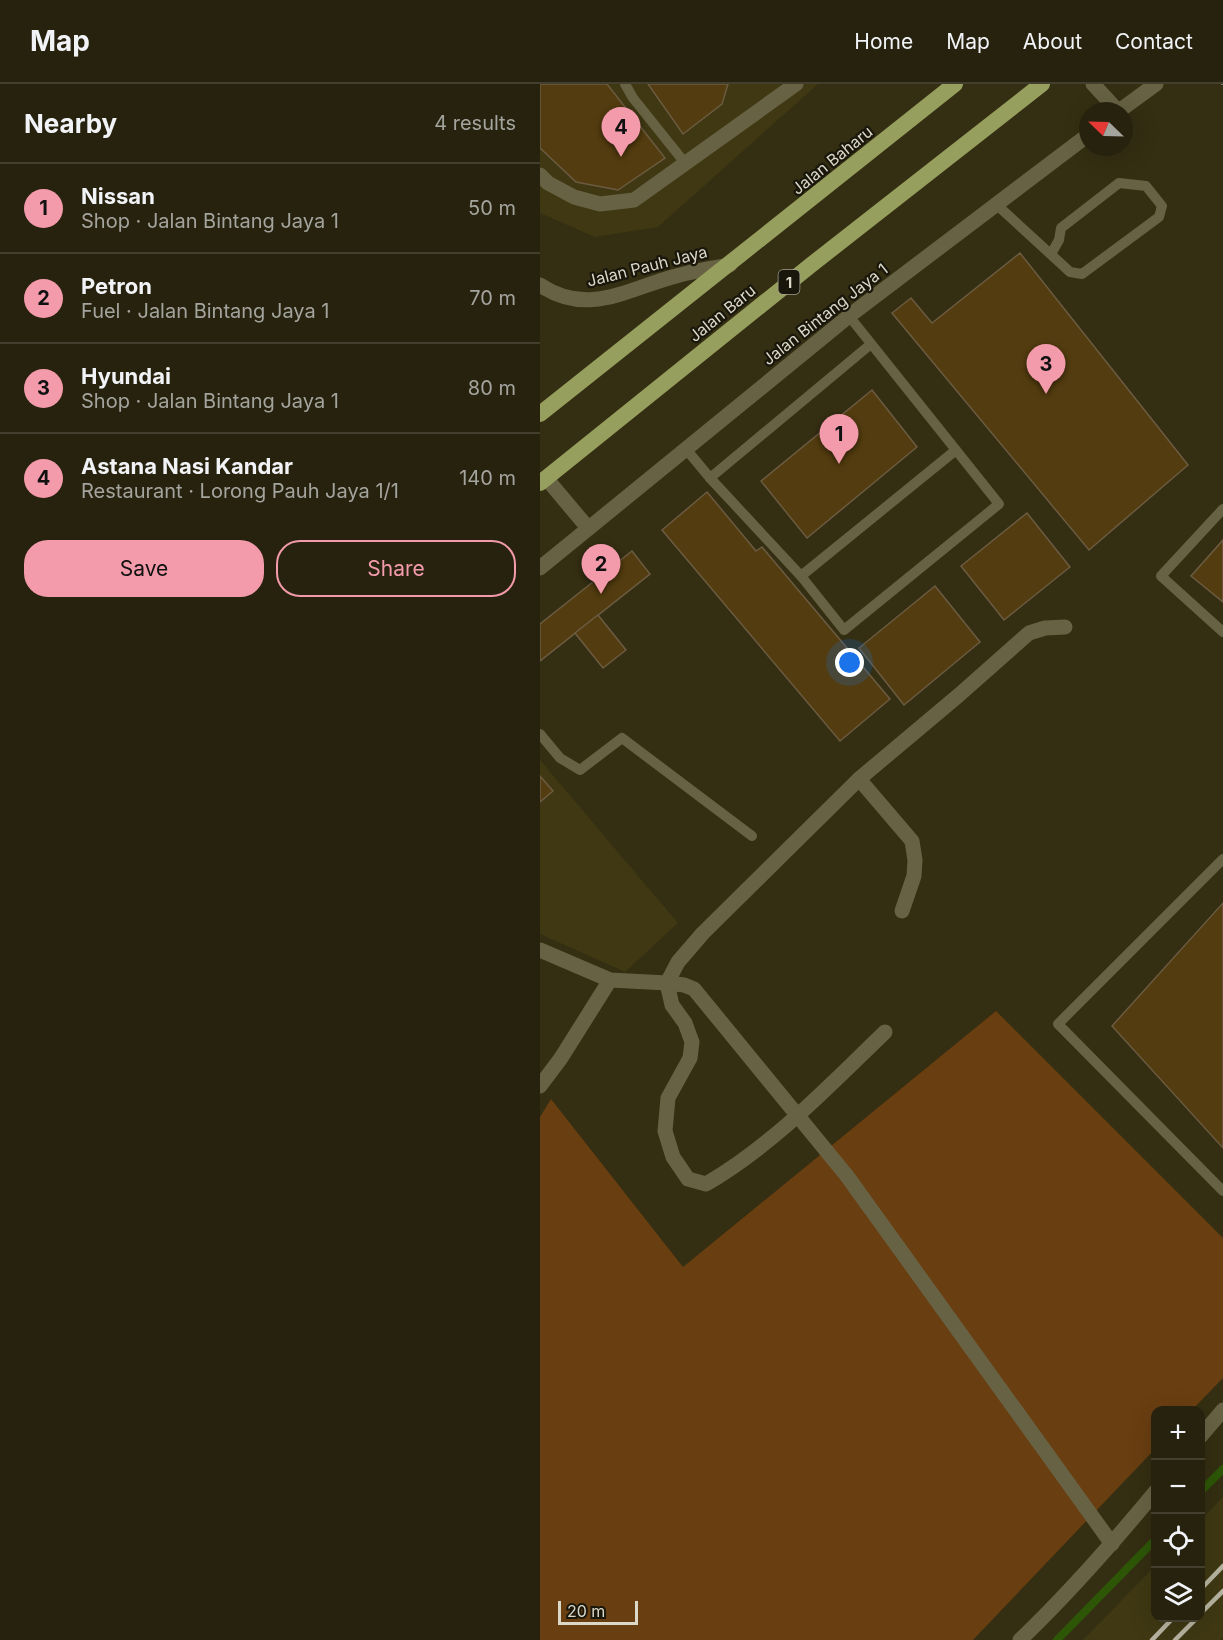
<!DOCTYPE html>
<html lang="en">
<head>
<meta charset="utf-8">
<style>
  :root { --surface:#27220e; --page:#332f1c; --text:#f1f3f6; --muted:#a4a49e; --line:#433f2e; --accent:#f39aab }
  body { margin:0; font-family:Inter,sans-serif; background:var(--page); color:var(--text) }
  .controls { position:absolute; right:18px; bottom:18px; display:grid; overflow:hidden; border-radius:12px; box-shadow:0 6px 24px #0002 }
  .controls button { width:54px; height:54px; display:grid; place-items:center; padding:0; border:0; border-bottom:2px solid var(--line); background:var(--surface); color:var(--text); font:30px sans-serif }
  .compass { position:absolute; left:539px; top:18px; width:54px; height:54px; border-radius:50%; background:var(--surface); box-shadow:0 6px 24px #0002; rotate:293deg }
  .scale { position:absolute; left:18px; bottom:15px; width:80px; box-sizing:border-box; padding-left:6px; border:3px solid #dbd8c8; border-top:0; font-size:16px; line-height:21px; white-space:nowrap; color:#dbd8c8; -webkit-text-stroke:4px #19170b; paint-order:stroke }
  .you { position:absolute; left:310px; top:579px; width:21px; height:21px; margin:-15px; border:4px solid #fff; border-radius:50%; background:#1a73e8; box-shadow:0 0 0 9px #1a73e833 }
  .badge { display:grid; place-items:center; width:39px; height:39px; border-radius:50%; background:var(--accent); color:#111; font-size:20px; font-weight:700 }
  .pin { position:absolute; translate:-50% -50px; filter:drop-shadow(0 2px 3px #0008) }
  .pin::after { content:''; position:absolute; top:32px; width:21px; height:18px; background:inherit; clip-path:polygon(0 0,100% 0,50% 100%) }
  .list { margin:0; padding:0; list-style:none }
  h2 { display:flex; justify-content:space-between; align-items:center; height:78px; margin:0; padding:0 24px; font-size:26px }
  h2 small { font-size:20px; font-weight:400; color:var(--muted) }
  .list li { display:grid; grid-template-columns:39px 1fr auto; gap:18px; align-items:center; box-sizing:border-box; height:90px; padding:0 24px; border-top:2px solid var(--line) }
  .list b { display:block; font-size:22px; white-space:nowrap }
  .list p { margin:0; font-size:20px; white-space:nowrap; color:var(--muted) }
  .list em { font-size:20px; font-style:normal; color:var(--muted) }
  .actions { display:flex; gap:12px; padding:18px 24px }
  .actions a { flex:1; padding:14px 0; border:2px solid var(--accent); border-radius:24px; text-align:center; font-size:21px; color:var(--accent) }
  .actions .main { background:var(--accent); color:#111 }
  .icon { flex:none; width:33px; height:33px; fill:none; stroke:currentColor; stroke-width:2; stroke-linecap:round; stroke-linejoin:round }
  .map { position:relative; flex:none; width:683px; height:1556px; overflow:hidden }
  header { display:flex; align-items:center; gap:36px; box-sizing:border-box; height:84px; padding:0 30px; background:var(--surface); border-bottom:2px solid var(--line) }
  header strong { font-size:28px }
  nav { display:flex; gap:33px; margin-inline-start:auto; font-size:21px }
  main { display:flex }
  aside { flex:1; background:var(--surface) }
  .map>svg:first-child { display:block }
  .built { fill:#3f3813 }
  .green { fill:#693e11 }
  .lines { fill:none; stroke-linecap:round; stroke-linejoin:round }
  .stream { stroke:#2d5607; stroke-width:8 }
  .building { fill:#533c0f; stroke:#6b5b41; stroke-width:1.5 }
  .path { stroke:#7d7862; stroke-width:4; stroke-dasharray:4.5 3; stroke-linecap:butt }
  .service { stroke:#686244; stroke-width:10 }
  .minor { stroke:#686244; stroke-width:15 }
  .tertiary { stroke:#686244; stroke-width:15 }
  .trunk { stroke:#979f5e; stroke-width:16 }
  .rail { stroke:#b7b3a0; stroke-width:4.5 }
  .labels { text-anchor:middle; dominant-baseline:central; stroke-width:4.5; stroke-linejoin:round; paint-order:stroke }
  .shield { fill:#19170b; stroke:#a19e8f; stroke-width:1.5 }
  .shield-label { font-size:15px; font-weight:bold; fill:#dbd8c8 }
  .street-label { font-size:16px; fill:#dbd8c8; stroke:#19170b }
</style>
</head>
<body>
<header>
<strong>Map</strong>
<nav><a>Home</a><a>Map</a><a>About</a><a>Contact</a></nav>
</header>
<main>
<aside>
<h2>Nearby<small>4 results</small></h2>
<ul class="list">
<li><span class="badge">1</span><div><b>Nissan</b><p>Shop · Jalan Bintang Jaya 1</p></div><em>50 m</em></li>
<li><span class="badge">2</span><div><b>Petron</b><p>Fuel · Jalan Bintang Jaya 1</p></div><em>70 m</em></li>
<li><span class="badge">3</span><div><b>Hyundai</b><p>Shop · Jalan Bintang Jaya 1</p></div><em>80 m</em></li>
<li><span class="badge">4</span><div><b>Astana Nasi Kandar</b><p>Restaurant · Lorong Pauh Jaya 1/1</p></div><em>140 m</em></li>
</ul>
<div class="actions"><a class="main">Save</a><a>Share</a></div>
</aside>
<div class="map">
<svg width="683" height="1556" viewBox="0 0 683 1556">
  <rect width="100%" height="100%" fill="#342e12"/>
  <g class="built">
    <polygon points="0,0 278,0 118,143 55,153 0,129"/>
    <polygon points="0,676 138,839 85,888 0,850"/>
    <polygon points="683,1413 683,1553 680,1556 543,1556 615,1482 616,1534 660,1534 661,1436"/>
  </g>
  <polygon class="green" points="456,927 683,1154 683,1294 652,1326 616,1326 615,1365 433,1556 0,1556 0,1033 11,1015 143,1183"/>
  <g class="lines">
    <g class="stream">
      <polyline points="660,1408 683,1385"/>
      <polyline points="517,1556 616,1455"/>
    </g>
  </g>
  <g class="building">
    <polygon points="0,0 67,0 125,74 78,106 36,98 0,64"/>
    <polygon points="108,0 188,0 182,20 143,50"/>
    <polygon points="480,169 648,381 549,466 352,229 371,214 392,239"/>
    <polygon points="332,306 377,363 267,454 221,397"/>
    <polygon points="167,408 216,467 222,463 350,615 300,657 122,446"/>
    <polygon points="487,429 530,483 464,536 421,482"/>
    <polygon points="683,456 683,518 651,492"/>
    <polygon points="92,467 110,490 0,577 0,540"/>
    <polygon points="395,502 440,558 364,621 319,564"/>
    <polygon points="58,531 86,566 63,584 35,549"/>
    <polygon points="0,692 13,707 0,718"/>
    <polygon points="683,819 683,1064 572,942"/>
  </g>
  <g class="lines">
    <polyline class="path" points="683,0 683,1"/>
    <g class="service">
      <polyline points="85,0 93,14 145,79"/>
      <polyline points="457,121 530,188 542,190 619,133 622,122 606,102 579,99 521,144 519,156 511,170"/>
      <path d="M309,232c50,63 100,126 150,188l-155,126 -43,-54 155,-126"/>
      <polyline points="146,365 170,394 261,492"/>
      <polyline points="170,394 331,260"/>
      <polyline points="683,425 621,492 683,548"/>
      <polyline points="0,650 20,674 40,686 82,654 212,752"/>
      <polyline points="683,775 518,940 683,1107"/>
    </g>
    <g class="minor">
      <polyline points="553,0 578,27"/>
      <polyline points="579,27 616,0"/>
      <polyline points="0,91 8,99 34,113 60,120 94,116 256,0"/>
      <polyline points="6,394 48,444"/>
      <polyline points="0,484 309,232 548,51"/>
      <polyline points="319,695 372,757 375,776 374,792 362,827"/>
      <polyline points="0,866 70,896 127,899 144,901 154,905 307,1092 572,1460"/>
      <path d="M345,948c-56,54 -112,113 -179,152l-18,-5 -15,-22 -8,-26 3,-33 22,-40 2,-16 -7,-19 -13,-18 -5,-22 11,-21 25,-29 156,-154 100,-84 70,-62 16,-5 20,-1"/>
      <polyline points="0,1002 21,974 70,896"/>
      <polyline points="660,1353 683,1326"/>
      <path d="M480,1556c48,-46 93,-97 136,-149"/>
    </g>
    <path class="tertiary" d="M0,201c48,32 87,4 136,-9 17,-5 36,-8 54,-11"/>
    <g class="trunk">
      <polyline points="0,330 415,0"/>
      <polyline points="0,399 271,181 502,0"/>
    </g>
    <g class="rail">
      <polyline points="660,1506 683,1482"/>
      <polyline points="660,1530 683,1507"/>
      <polyline points="612,1556 633,1534"/>
      <polyline points="635,1556 657,1534"/>
    </g>
  </g>
  <g class="labels">
    <rect class="shield" x="238.5" y="186" width="21" height="24" rx="4.5"/>
    <g class="shield-label">
      <text x="249" y="198">1</text>
    </g>
    <g class="street-label">
      <text transform="translate(292 76) rotate(-39)">Jalan Baharu</text>
      <text transform="translate(107 182) rotate(-14)">Jalan Pauh Jaya</text>
      <text transform="translate(182 229) rotate(-39)">Jalan Baru</text>
      <text transform="translate(285 230) rotate(-38)">Jalan Bintang Jaya 1</text>
    </g>
  </g>
</svg>
<div class="controls">
<button>+</button>
<button>−</button>
<button><svg class="icon" aria-label="locate" viewBox="0 0 24 24"><circle cx="12" cy="12" r="6"/><path d="M12 2v4M12 18v4M2 12h4M18 12h4"/></svg></button>
<button><svg class="icon" aria-label="layers" viewBox="0 0 24 24"><path d="M12 4l9 5-9 5-9-5zM3 14l9 5 9-5"/></svg></button>
</div>
<svg class="compass" viewBox="-18 -18 36 36"><path d="M0-13l5 13h-10z" fill="#e53935"/><path d="M0 13l5-13h-10z" fill="#a4a49e"/></svg>
<div class="scale">20 m</div>
<div class="you"></div>
<div class="pin badge" style="left:299px;top:380px">1</div>
<div class="pin badge" style="left:61px;top:510px">2</div>
<div class="pin badge" style="left:506px;top:310px">3</div>
<div class="pin badge" style="left:81px;top:73px">4</div>
</div>
</main>
</body>
</html>
